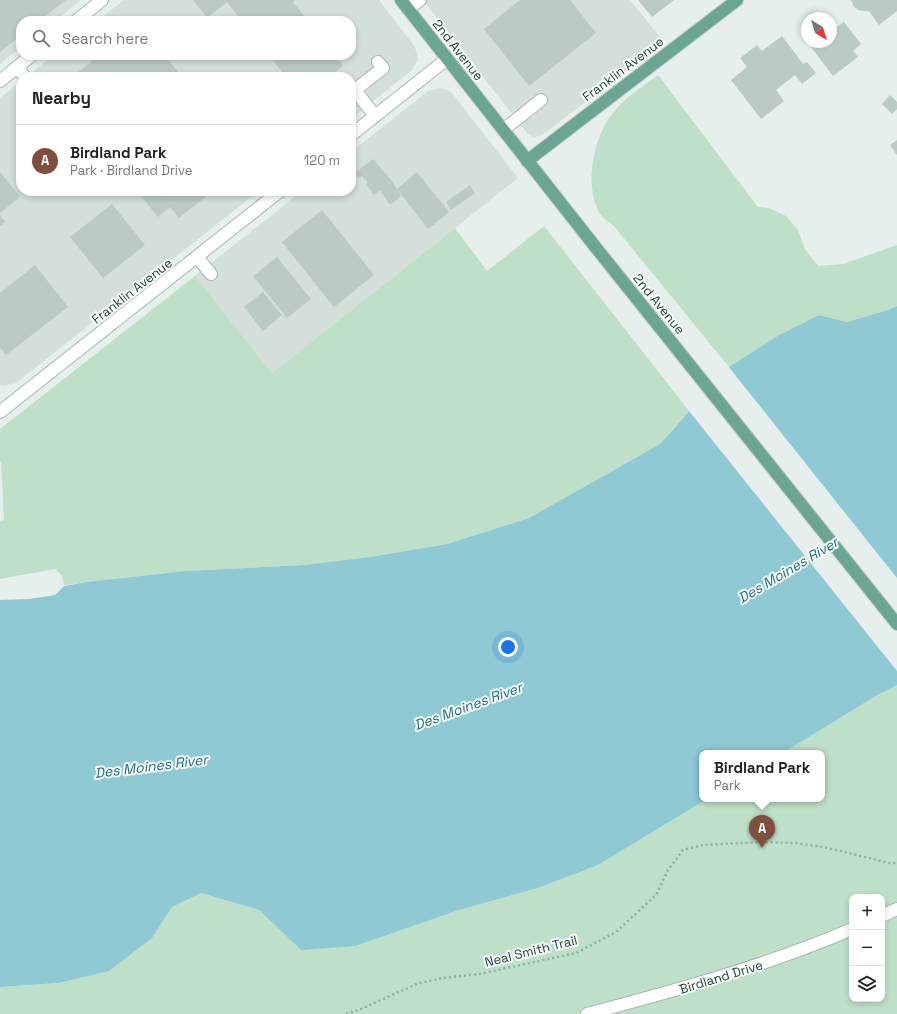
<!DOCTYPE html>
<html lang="en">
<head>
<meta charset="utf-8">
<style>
  :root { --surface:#fff; --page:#f6f6f6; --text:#222; --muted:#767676; --line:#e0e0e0; --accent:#804e3d }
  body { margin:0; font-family:"Space Grotesk",sans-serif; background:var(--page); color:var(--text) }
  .controls { position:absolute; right:12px; bottom:12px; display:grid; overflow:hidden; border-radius:8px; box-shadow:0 2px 6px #0003 }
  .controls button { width:36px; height:36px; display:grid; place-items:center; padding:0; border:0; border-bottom:1px solid var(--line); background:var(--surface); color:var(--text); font:20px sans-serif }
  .compass { position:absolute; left:801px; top:12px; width:36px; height:36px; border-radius:50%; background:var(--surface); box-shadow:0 2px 6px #0003; rotate:142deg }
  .you { position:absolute; left:508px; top:647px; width:14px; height:14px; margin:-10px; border:3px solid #fff; border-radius:50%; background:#1a73e8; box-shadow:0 0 0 6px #1a73e833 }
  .badge { display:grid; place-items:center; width:26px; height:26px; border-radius:50%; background:var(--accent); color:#fff; font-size:13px; font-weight:700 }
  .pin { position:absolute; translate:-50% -33px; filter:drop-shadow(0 1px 2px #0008) }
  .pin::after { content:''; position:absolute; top:21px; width:14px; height:12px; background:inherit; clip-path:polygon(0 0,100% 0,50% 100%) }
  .popup { position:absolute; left:699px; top:750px; width:126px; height:52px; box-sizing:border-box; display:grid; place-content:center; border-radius:8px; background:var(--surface); filter:drop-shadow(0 1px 3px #0005); font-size:13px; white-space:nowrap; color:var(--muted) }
  .popup b { font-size:15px; color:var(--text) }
  .popup::after { content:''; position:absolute; left:50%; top:100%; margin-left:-8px; border:8px solid transparent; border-top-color:var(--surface) }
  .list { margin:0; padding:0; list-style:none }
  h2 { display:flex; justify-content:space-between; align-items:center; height:52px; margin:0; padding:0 16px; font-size:17px }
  h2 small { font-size:13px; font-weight:400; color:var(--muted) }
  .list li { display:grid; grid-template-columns:26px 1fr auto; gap:12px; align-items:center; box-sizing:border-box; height:72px; padding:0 16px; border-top:1px solid var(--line) }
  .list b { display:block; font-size:15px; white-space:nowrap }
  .list p { margin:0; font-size:13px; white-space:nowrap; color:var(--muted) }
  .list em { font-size:13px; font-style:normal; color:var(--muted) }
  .icon { flex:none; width:22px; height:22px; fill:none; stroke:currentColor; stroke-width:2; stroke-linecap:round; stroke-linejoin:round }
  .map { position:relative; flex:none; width:897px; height:1014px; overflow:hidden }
  .search { position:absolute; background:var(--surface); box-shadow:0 2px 6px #0003; left:16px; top:16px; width:340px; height:44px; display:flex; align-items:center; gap:10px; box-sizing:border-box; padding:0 14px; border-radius:16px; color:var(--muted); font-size:15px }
  .panel { position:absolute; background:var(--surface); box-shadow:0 2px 6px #0003; left:16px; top:72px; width:340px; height:124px; border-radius:16px }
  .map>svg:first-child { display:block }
  .built { fill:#d4dfda }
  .green { fill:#bfe0c8; fill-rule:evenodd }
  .water { fill:#8ec9d4 }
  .pier { fill:#e6efeb }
  .building { fill:#bbcac4 }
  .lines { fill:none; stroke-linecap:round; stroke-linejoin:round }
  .minor-casing { stroke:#a8b8b2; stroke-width:14 }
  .major-casing { stroke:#c2cac8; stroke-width:14 }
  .path { stroke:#86b3a5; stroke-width:2.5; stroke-dasharray:2 3; stroke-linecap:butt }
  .minor { stroke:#fff; stroke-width:12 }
  .major { stroke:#6aa596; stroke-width:12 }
  .labels { text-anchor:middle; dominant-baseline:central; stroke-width:4; stroke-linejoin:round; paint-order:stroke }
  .street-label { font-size:13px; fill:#24423a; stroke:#f7fbf9 }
  .water-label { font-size:14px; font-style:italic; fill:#1c6f80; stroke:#f7fbf9 }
</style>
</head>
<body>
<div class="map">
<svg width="897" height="1014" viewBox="0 0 897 1014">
  <rect width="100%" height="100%" fill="#e6efeb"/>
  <g class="built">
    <polygon points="0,0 81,0 55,21 21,21 21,47 0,64"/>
    <polygon points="124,0 379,0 415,47 418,59 412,70 351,119 351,77 26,77 54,55 351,55 351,21 97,21"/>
    <polygon points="423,0 630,0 664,42 542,135 534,137 527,133"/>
    <polygon points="21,81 21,191 259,191 16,383 5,386 0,385 0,98"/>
    <polygon points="441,88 447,90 452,93 518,178 272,373 195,276 302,191 351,191 351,152 428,91"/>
  </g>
  <g class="green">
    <path d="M658,75l100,132 11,1 17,8 12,14 7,19 13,17 25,-2 54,-19v61l-9,4 -41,12 -28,-7 -40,20 -50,32 -116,-142c-4,-3 -9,-6 -12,-10 -18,-26 -8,-77 11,-101 12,-16 30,-27 46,-39z"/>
    <polygon points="544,226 690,412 675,426 660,444 529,518 447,544 370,557 304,565 185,571 64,585 62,576 55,569 0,579 0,521 4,520 1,462 0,462 0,429 195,276 272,373 455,228 487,271"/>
    <path d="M897,685v329h-897v-27l58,-4 94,-45 20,-31 29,-14 58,17 42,40 155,-39 82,-23 60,-23 109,-66h115v-46h-39l91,-56zM852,897h30v102h-30z"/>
  </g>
  <polygon class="water" points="897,306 897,685 874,697 783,753 702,753 702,799 707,799 598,865 538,888 456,911 355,946 301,950 259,910 201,893 172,907 152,938 109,971 58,983 0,987 0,600 29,599 55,595 64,586 87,582 185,571 304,565 370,557 447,544 529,518 660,444 729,367 779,335 819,315 847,322 888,310"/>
  <polygon class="pier" points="728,366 897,578 897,671 689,411"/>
  <g class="building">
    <polygon points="0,0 66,0 39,21 21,21 21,35 0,52"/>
    <polygon points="193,0 295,0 293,2 308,21 242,21 227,2 207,18"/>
    <polygon points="520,0 570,0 596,33 529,86 484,29"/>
    <polygon points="638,0 674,0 652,17"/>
    <polygon points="851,0 897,0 897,11 879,25 869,11 863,11 858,10 854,7"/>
    <polygon points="844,22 861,44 853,51 858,57 833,76 811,47 817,42 831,42 831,31"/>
    <polygon points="782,36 803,64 807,62 816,73 802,84 795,75 776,90 784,101 761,119 731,80 747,67 740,58 757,45 762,51"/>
    <polygon points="100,55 165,55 182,77 72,77"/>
    <polygon points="269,55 335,55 343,66 329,77 286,77"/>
    <polygon points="890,95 897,102 897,109 892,114 882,104"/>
    <polygon points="897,140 897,155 890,145"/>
    <polygon points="373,159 392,181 401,196 390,205 380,190 374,195 366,184 368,183 362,176 359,178 355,173"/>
    <polygon points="0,172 20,197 0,213"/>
    <polygon points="417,172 449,212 428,229 397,189"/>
    <polygon points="470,185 475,193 451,210 446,202"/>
    <polygon points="137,191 213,191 179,218 170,207 158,217"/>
    <polygon points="112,204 145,245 103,278 70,237"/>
    <polygon points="322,210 374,275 334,307 282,242"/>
    <polygon points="0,215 5,222 0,226"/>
    <polygon points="277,257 311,299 287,318 253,276"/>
    <polygon points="35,265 68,307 6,355 0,347 0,293"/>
    <polygon points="263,292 282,315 263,331 244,307"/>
  </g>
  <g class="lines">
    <defs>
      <g id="minor">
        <polyline points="408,9 420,0"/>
        <polyline points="76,21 102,0"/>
        <polyline points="17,67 25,77"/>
        <polyline points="0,81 32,55"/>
        <polyline points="355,90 375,116"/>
        <polyline points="351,93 383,68 378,62"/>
        <polyline points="503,130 541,100"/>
        <polyline points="351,135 447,59"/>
        <polyline points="197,257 211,274"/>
        <polyline points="0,412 280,191"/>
        <polyline points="882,916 897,909"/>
        <path d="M587,1014c90,-24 179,-48 265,-85"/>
      </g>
      <g id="major">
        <polyline points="401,0 597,249 897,624"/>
        <polyline points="527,161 737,0"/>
      </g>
    </defs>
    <use href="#minor" class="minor-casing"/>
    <use href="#major" class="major-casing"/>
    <polyline class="path" points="346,1014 361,1009 419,983 443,978 479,974 576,953 616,932 656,895 668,870 683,850 703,845 763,842 796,843 828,848 889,863 897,863"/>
    <use href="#minor" class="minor"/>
    <use href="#major" class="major"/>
  </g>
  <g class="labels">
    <g class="street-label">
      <text transform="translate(458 50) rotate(52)">2nd Avenue</text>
      <text transform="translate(623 69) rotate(-37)">Franklin Avenue</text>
      <text transform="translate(132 291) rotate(-38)">Franklin Avenue</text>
      <text transform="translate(659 304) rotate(51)">2nd Avenue</text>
      <text transform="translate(531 951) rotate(-14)">Neal Smith Trail</text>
      <text transform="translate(721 977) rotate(-17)">Birdland Drive</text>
    </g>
    <g class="water-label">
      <text transform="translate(788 570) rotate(-31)">Des Moines River</text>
      <text transform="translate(468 706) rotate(-20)">Des Moines River</text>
      <text transform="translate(151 766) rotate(-7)">Des Moines River</text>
    </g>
  </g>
</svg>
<div class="controls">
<button>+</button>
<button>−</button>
<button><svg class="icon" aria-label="layers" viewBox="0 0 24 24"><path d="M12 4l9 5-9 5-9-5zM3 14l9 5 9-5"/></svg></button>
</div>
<svg class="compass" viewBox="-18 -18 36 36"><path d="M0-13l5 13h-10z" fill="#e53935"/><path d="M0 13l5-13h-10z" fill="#767676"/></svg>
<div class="you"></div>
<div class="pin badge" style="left:762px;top:848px">A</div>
<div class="popup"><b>Birdland Park</b>Park</div>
<div class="search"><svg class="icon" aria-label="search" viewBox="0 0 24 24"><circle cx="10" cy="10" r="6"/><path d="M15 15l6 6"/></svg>Search here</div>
<section class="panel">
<h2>Nearby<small></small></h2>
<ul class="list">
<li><span class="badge">A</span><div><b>Birdland Park</b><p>Park · Birdland Drive</p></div><em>120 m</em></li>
</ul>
</section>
</div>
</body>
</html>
